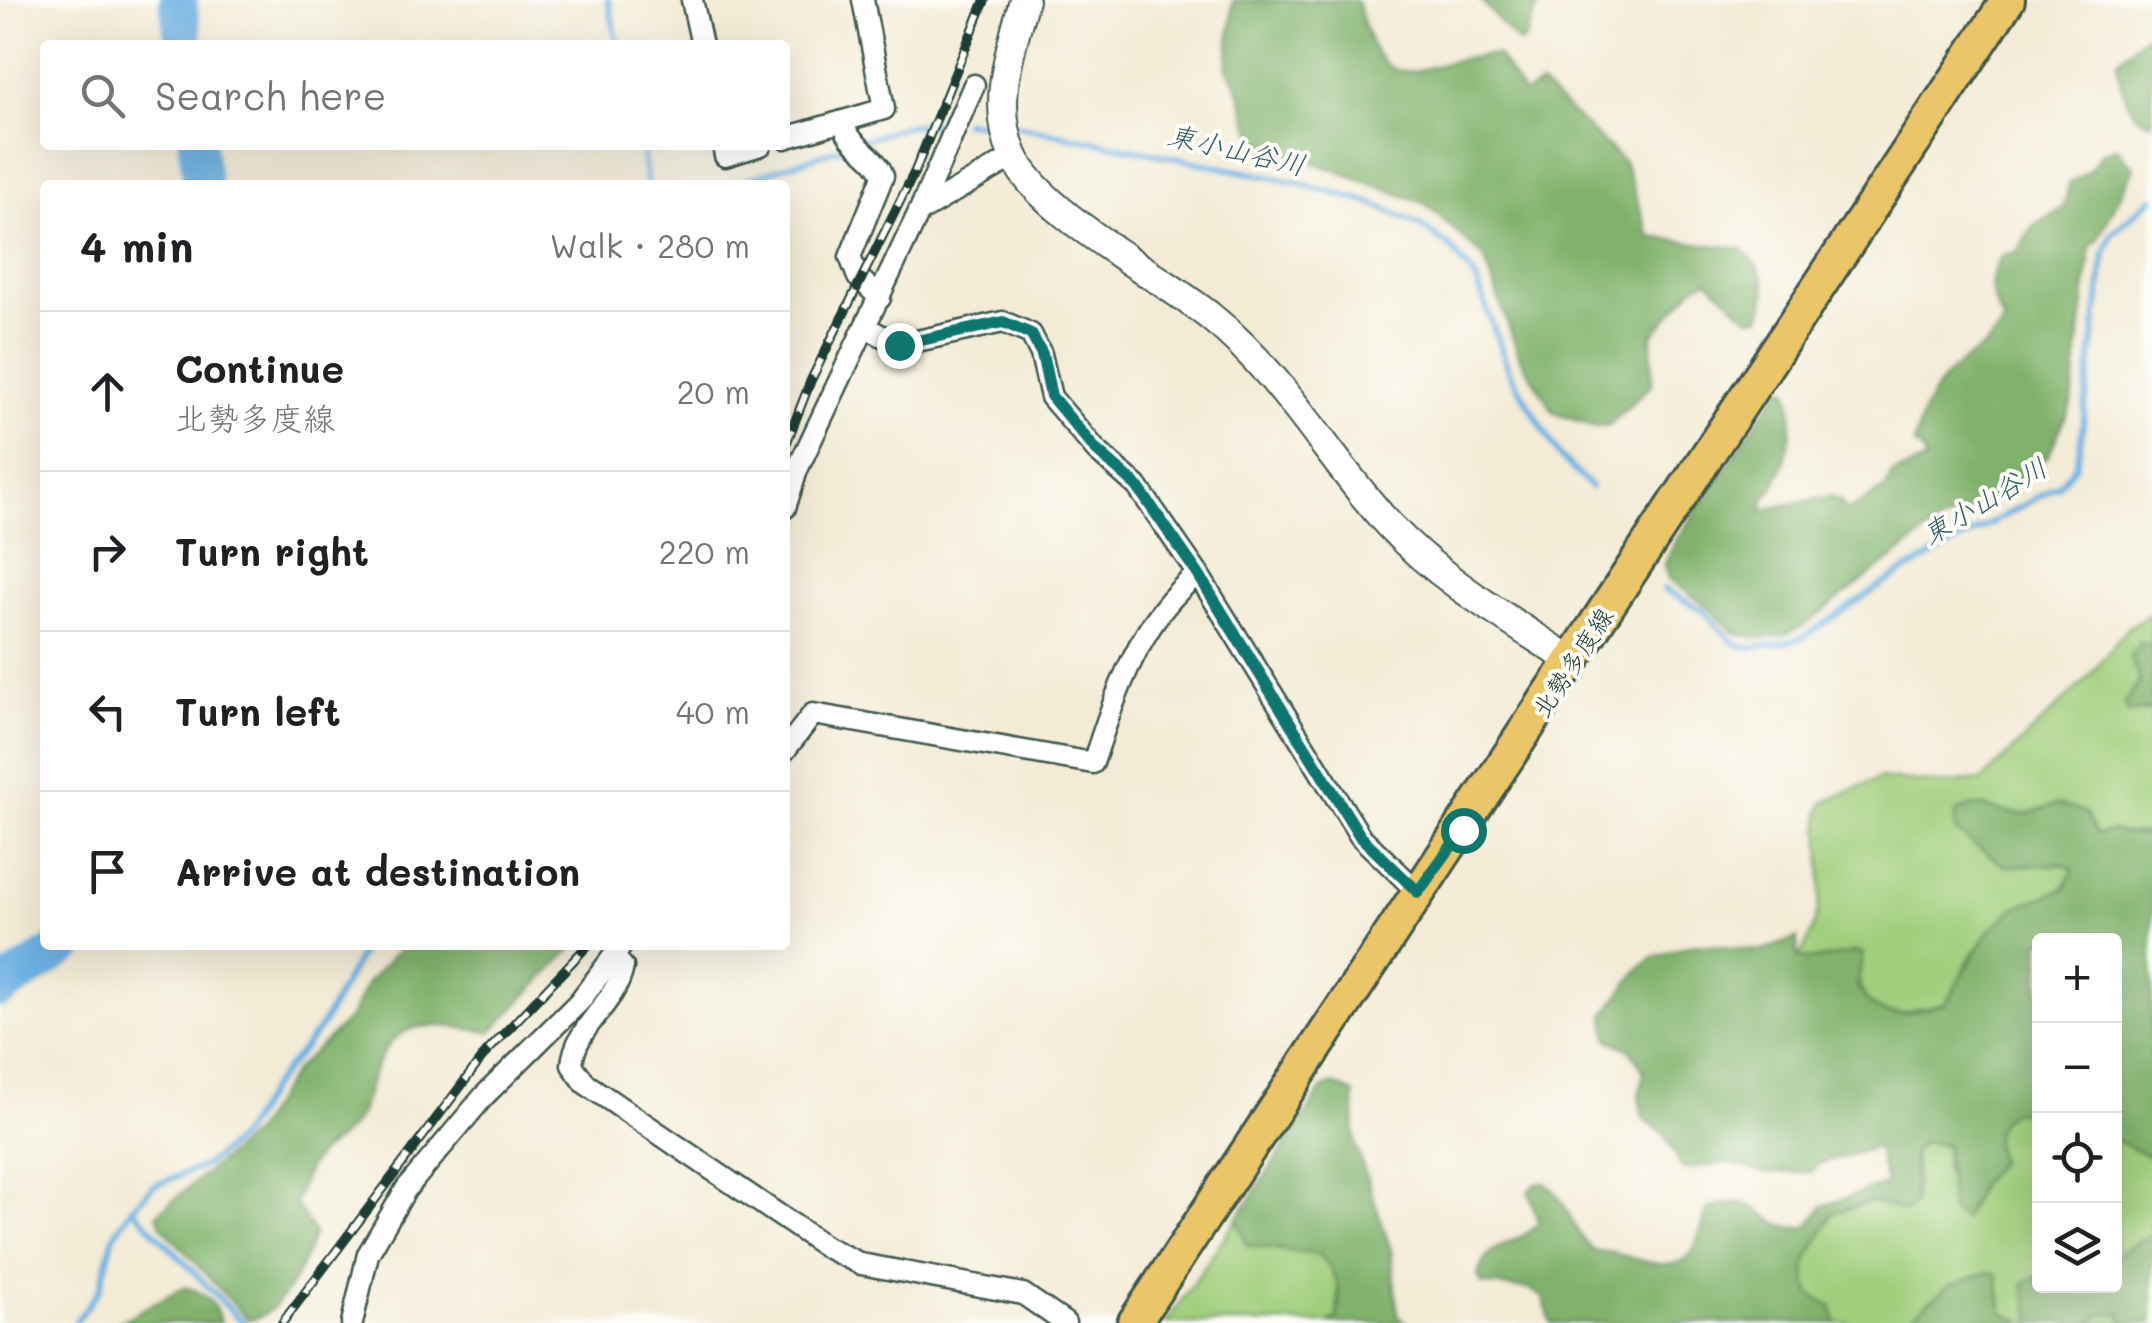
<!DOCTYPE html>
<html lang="en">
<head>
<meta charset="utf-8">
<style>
  :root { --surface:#fff; --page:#f2f2f2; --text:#202124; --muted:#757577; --line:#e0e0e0 }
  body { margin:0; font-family:Mali,"Klee One",sans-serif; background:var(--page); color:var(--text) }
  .controls { position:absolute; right:30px; bottom:30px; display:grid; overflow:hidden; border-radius:10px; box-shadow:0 10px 40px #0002 }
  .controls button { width:90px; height:90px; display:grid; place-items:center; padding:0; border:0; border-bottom:2px solid var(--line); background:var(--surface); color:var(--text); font:50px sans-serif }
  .stop { position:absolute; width:30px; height:30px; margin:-22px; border:8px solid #0f766e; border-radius:50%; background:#fff }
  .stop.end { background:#0f766e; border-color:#fff; box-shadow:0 2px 10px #0008 }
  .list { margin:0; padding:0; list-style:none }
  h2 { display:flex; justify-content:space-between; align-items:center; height:130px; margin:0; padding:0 40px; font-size:42px }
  h2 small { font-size:32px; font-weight:400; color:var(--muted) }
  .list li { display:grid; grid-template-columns:65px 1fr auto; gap:30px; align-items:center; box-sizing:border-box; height:160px; padding:0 40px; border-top:2px solid var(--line) }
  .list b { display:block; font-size:38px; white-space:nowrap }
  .list p { margin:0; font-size:32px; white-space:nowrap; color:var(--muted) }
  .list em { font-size:32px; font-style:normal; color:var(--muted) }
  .icon { flex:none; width:55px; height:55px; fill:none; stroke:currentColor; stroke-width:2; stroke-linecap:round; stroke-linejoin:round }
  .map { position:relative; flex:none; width:2152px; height:1323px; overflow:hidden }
  .search { position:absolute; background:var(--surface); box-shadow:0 10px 40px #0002; left:40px; top:40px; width:750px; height:110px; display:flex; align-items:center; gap:25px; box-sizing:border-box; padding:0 35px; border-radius:10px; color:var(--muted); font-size:38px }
  .panel { position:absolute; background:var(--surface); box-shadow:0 10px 40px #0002; left:40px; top:180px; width:750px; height:770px; border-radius:10px }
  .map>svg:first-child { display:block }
  .green { fill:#a1cf7d; stroke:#608658; stroke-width:2.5 }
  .forest { fill:#80b26c; stroke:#507850; stroke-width:2.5 }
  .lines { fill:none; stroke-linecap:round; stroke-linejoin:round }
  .stream { stroke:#6cb0e2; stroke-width:6 }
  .river { stroke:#6cb0e2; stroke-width:38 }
  .minor-casing { stroke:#3f574c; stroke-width:25 }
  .tertiary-casing { stroke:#3f574c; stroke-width:32 }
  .primary-casing { stroke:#3f574c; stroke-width:38 }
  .minor { stroke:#fff; stroke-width:20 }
  .tertiary { stroke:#fff; stroke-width:28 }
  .primary { stroke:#eac669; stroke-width:32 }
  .rail-casing { stroke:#1f3d34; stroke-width:10 }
  .rail { stroke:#fdfcf7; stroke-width:6; stroke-dasharray:19; stroke-linecap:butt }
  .route { stroke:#0f766e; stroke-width:12 }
  .labels { text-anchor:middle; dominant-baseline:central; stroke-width:8; stroke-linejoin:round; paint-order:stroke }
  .street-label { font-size:25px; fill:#1f3d34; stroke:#fdfcf7 }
  .water-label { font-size:28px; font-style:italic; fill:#366068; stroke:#fdfcf7 }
</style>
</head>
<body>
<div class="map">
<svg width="2152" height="1323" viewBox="0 0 2152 1323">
  <rect width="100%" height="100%" fill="#fdfcf7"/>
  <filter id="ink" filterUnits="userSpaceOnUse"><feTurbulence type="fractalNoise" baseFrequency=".01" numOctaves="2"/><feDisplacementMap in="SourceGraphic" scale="20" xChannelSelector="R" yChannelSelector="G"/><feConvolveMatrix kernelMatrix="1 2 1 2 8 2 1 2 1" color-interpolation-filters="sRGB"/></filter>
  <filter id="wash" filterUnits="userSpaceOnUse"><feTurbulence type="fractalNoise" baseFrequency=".0048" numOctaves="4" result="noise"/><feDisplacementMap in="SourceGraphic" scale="40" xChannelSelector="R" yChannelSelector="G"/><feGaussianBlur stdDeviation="2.25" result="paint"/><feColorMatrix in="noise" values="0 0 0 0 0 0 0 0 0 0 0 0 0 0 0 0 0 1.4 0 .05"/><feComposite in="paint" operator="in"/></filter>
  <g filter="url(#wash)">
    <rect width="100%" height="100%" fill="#f3ebd5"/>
    <g class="green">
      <path d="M2152,613v32l-12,-1 -10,13 10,24 -10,13 13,18 9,-3v128l-7,-4 -50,1 -38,-30c-9,3 -21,8 -31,10 -25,3 -47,-18 -70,-1v18l49,35 57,-2 12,5c-16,39 -67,55 -99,82 -14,12 -12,41 -30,53 -7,5 -22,3 -30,6 -48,15 -57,-17 -61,-59l-21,10 -35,-3c31,-46 23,-93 22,-146l4,-10 56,-24 61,6 41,-4 105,-101 42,-52z"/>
      <path d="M2012,1111l27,3 1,172h74l1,-146 37,18v165h-316c-5,-11 -19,-19 -26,-30 -18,-31 12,-52 22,-80l38,-11 36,9 11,-28 -4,-31 10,-10 23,3 -1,22 19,51 16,-34 18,-22c-6,-22 -6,-38 14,-51z"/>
      <polygon points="1237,1219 1247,1245 1319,1255 1339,1278 1337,1318 1329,1323 1166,1323"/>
    </g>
    <g class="forest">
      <path d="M1233,0h124c27,114 60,57 140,55l27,39 17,-9 83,77 26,75 92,12c21,21 30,39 18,68l-11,1 -41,-38 -14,7 -42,49v48l-43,41 -14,2 -41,-14 -34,-55 -36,-101 -58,-53 -167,-62c-17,-23 -14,-53 -32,-73z"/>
      <polygon points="1481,0 1540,0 1524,42 1518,43"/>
      <path d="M2152,29v94c-25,-6 -32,-38 -35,-61z"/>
      <path d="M2117,148l17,20 -38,75h-5l-19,160 -24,53 -33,30 -80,40 -129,98 -22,11 -23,3 -25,-4 -28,-27 -40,-29 -3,-14 10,-22 105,-154 8,1c8,30 2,66 -12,93 -6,11 -14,16 -14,28l68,-14 10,4 6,11 40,-23 6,-14 33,-13 -2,-10 -9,-6c6,-30 20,-63 46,-81 20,-14 32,-21 45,-42 -16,-23 -19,-44 -2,-67l14,-3 17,-27 29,-17 7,-26 20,-12 12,-18z"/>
      <polygon points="2140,643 2152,645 2152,709 2128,713 2125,704 2140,681 2130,657"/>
      <path d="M2057,804l28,8 11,22 16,-3 40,6v321l-37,-18 -1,-199h-74l-1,173 -27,-3c-20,13 -20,29 -13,51l-19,22 -16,35 -13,-8 -5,-66 -23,-3 -10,10 1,52 -8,7 -36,-9 -38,11c-13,36 -37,42 -21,82l21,11 4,17h-285l-8,-26 -14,-8 -47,-5 -4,-9c13,-39 36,-25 61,-52l-10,-31 7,-8 9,-1c26,19 25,49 49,68 35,-2 80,34 101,-4 6,-11 8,-26 13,-38 56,-23 52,25 99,18l16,-21 63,-22 -9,-37 -62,18 -3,7 -46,1 -37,-10 -46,6 -19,-35 -21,-16 -4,-22 5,-25 -14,-21 -22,-11 -3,-24 32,-44 16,-14 42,-13 67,7 35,-13 1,20c29,5 46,-8 65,-5l-6,34c28,42 47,25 88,17l43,-72 26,-24 52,-20 7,-19 -11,-5 -57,2 -50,-35v-17c24,-19 45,3 71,0 10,-1 21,-7 31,-10z"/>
      <path d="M403,945h172l-84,87c-50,-6 -95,-22 -117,40 -6,16 -10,37 -20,51 -11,15 -29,23 -40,37 -10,12 -14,30 -19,44l19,29c-10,29 -32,83 -66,87l-87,-95 -4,-11 96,-80 42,-64 55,-52 17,-35z"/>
      <path d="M1333,1084l21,9 1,51 36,106 7,67 8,6h-77l8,-5c5,-29 2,-40 -17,-63l-73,-10 -10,-26 85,-130z"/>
      <polygon points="2152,1233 2152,1323 2123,1323 2121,1314 2103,1314 2089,1323 2033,1323 2023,1283 2039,1276 2040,1286 2114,1286 2115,1256"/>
      <polygon points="1989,1272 1997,1274 2003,1312 2024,1323 1903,1323 1950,1285"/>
      <path d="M184,1287c18,3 33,17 36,36h-103z"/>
    </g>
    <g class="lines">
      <g class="stream">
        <polyline points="608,0 618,45"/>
        <polyline points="964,122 996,124"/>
        <polyline points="1014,125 1294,182 1371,203 1420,225 1450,247 1476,279 1509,371 1560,457 1591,487"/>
        <polyline points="861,141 906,126 951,123"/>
        <polyline points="642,145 647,185"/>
        <polyline points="730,185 850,145"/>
        <polyline points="1664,589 1704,611 1733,642 1748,648 1784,643 1804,637 1891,579 2058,486 2075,466 2080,446 2105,253 2112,234 2152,198"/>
        <polyline points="132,1208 243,1323"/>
        <polyline points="75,1323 100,1289 114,1235 132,1208 153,1186 206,1165 240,1137 273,1085 320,1028 365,945"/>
      </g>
      <g class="river">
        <polyline points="178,0 184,45"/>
        <polyline points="197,145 202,185"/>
        <polyline points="0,989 67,945"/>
      </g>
    </g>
  </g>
  <g filter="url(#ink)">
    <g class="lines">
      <defs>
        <g id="minor">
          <polyline points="692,0 702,45"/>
          <path d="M843,121c4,25 34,33 40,55l-33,81 8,20 22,21"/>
          <polyline points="785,138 884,109 863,0"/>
          <polyline points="723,145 725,156 761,145"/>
          <polyline points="919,212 974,85"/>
          <polyline points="867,328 899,345 1003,322 1031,334 1041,354 1051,397 1096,450 1137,486 1198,574 1360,836 1418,892"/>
          <polyline points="785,508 797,470 919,212 1013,157"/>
          <path d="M785,750l28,-36 280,49c22,-67 47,-145 105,-189"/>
          <path d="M615,958l8,9c-7,38 -48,58 -51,98l14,19 240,163 35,17 162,30 42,29"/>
          <polyline points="352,1323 368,1254 406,1189 484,1096 579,1002 622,945"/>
        </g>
        <path id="tertiary" d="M1024,0c-14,51 -33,104 -11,155 25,58 148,121 199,163 71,57 116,140 177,207 51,55 121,95 183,136"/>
        <polyline id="primary" points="1134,1323 2008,0"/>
      </defs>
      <use href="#minor" class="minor-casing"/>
      <use href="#tertiary" class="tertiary-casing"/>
      <use href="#primary" class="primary-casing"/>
      <use href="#minor" class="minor"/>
      <use href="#tertiary" class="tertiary"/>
      <use href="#primary" class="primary"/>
      <defs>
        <g id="rail">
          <polyline points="785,447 811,380 915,171 985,0"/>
          <polyline points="282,1323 485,1054 588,945"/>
        </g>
      </defs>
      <use href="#rail" class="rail-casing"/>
      <use href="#rail" class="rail"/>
    </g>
  </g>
  <g class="lines" filter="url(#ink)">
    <polyline class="route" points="899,345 1003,322 1031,334 1042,354 1051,396 1096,450 1137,486 1198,574 1360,836 1418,892 1463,830"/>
  </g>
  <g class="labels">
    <g class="street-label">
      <text transform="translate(1572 662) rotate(-57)">北勢多度線</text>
    </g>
    <g class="water-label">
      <text transform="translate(1237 149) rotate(13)">東小山谷川</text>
      <text transform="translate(1984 500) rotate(-31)">東小山谷川</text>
    </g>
  </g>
</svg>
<div class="controls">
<button>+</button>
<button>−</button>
<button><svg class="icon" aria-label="locate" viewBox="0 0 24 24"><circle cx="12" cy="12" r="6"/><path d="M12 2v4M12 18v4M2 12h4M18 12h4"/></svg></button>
<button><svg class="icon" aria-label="layers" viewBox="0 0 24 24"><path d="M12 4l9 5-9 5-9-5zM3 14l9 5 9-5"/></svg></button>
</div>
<div class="stop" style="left:1463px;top:830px"></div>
<div class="stop end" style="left:899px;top:345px"></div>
<div class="search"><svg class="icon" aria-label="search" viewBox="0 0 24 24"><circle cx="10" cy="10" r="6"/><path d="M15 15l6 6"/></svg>Search here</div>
<section class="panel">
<h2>4 min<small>Walk · 280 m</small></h2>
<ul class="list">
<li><svg class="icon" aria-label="ahead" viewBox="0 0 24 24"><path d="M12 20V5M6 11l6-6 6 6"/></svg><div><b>Continue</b><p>北勢多度線</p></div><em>20 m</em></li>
<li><svg class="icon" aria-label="right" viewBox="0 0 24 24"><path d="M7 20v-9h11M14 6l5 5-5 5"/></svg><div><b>Turn right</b></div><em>220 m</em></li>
<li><svg class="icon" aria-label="left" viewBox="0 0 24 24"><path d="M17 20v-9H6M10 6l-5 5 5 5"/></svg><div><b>Turn left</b></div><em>40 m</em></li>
<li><svg class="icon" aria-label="arrive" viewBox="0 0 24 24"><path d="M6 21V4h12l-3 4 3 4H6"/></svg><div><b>Arrive at destination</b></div></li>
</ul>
</section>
</div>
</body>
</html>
